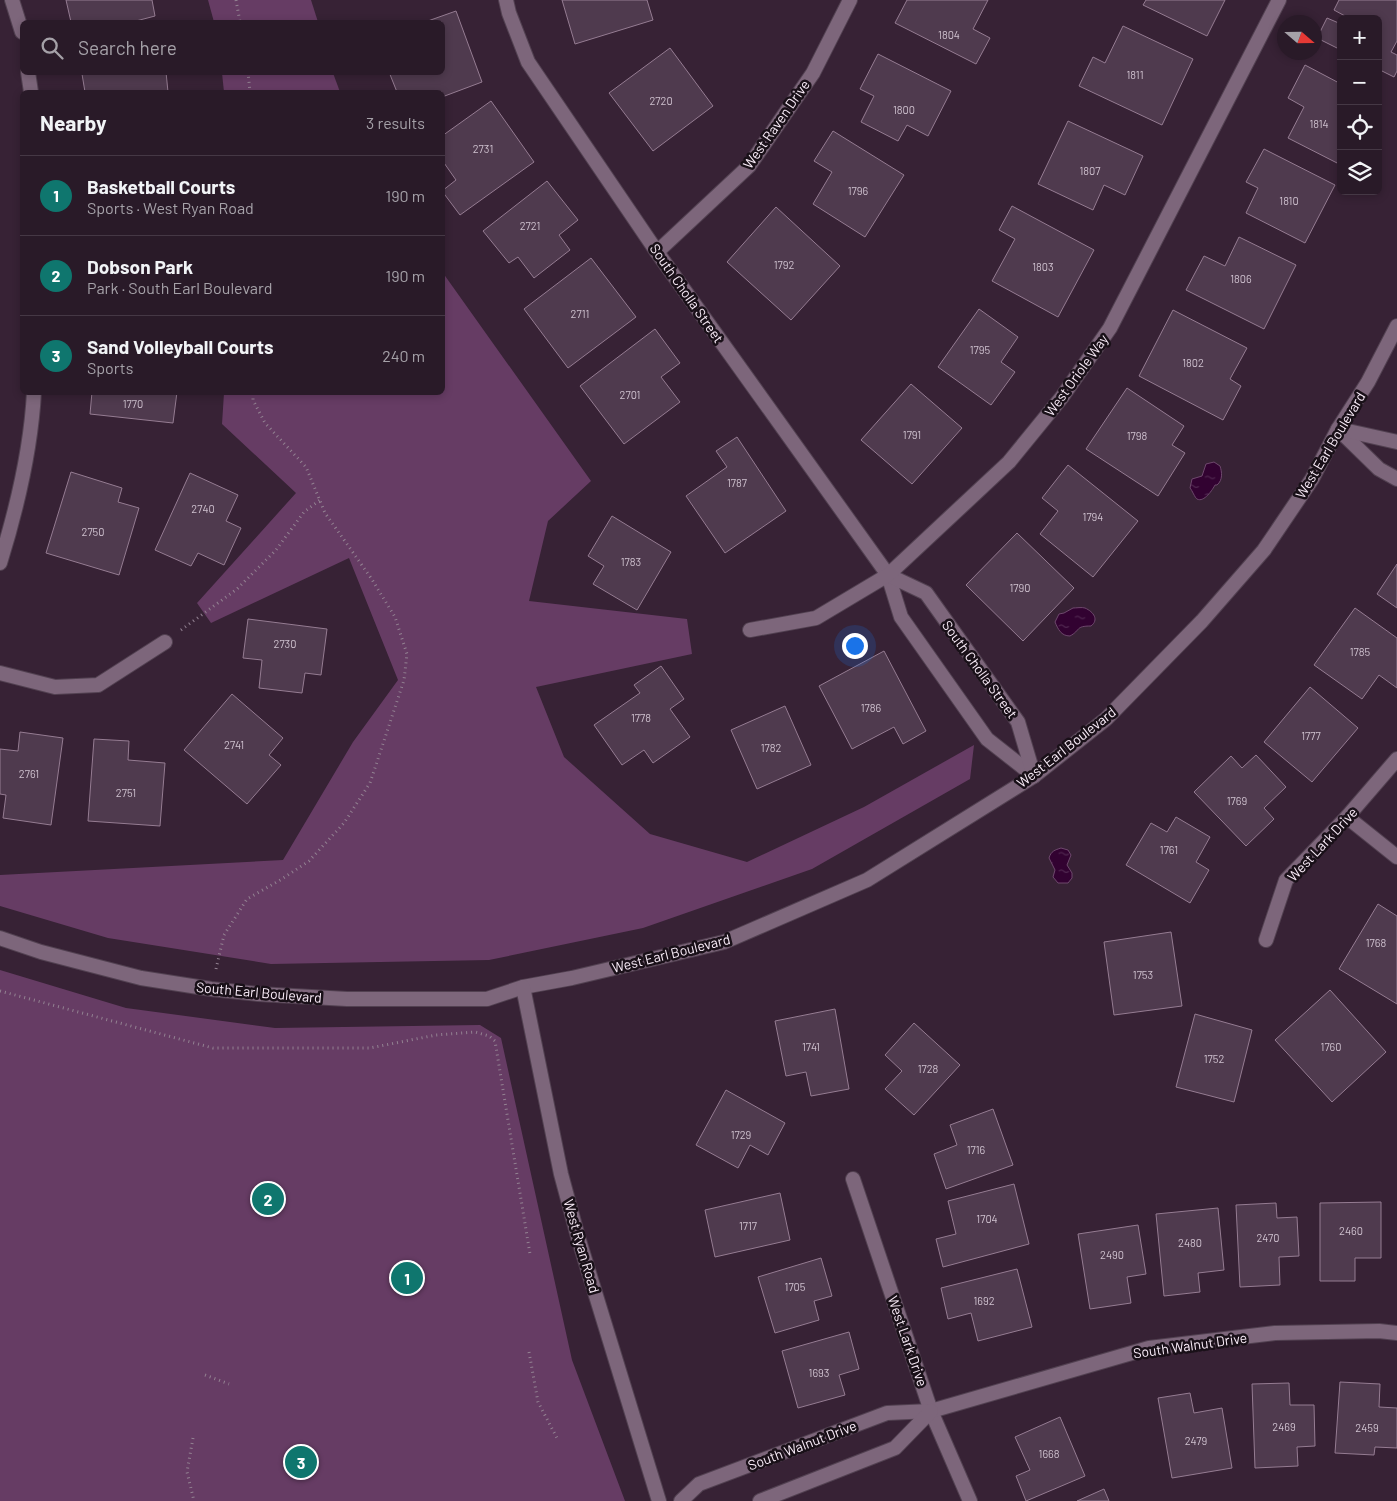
<!DOCTYPE html>
<html lang="en">
<head>
<meta charset="utf-8">
<style>
  :root { --surface:#291a28; --page:#352734; --text:#f1f3f6; --muted:#a5a1a8; --line:#453845; --accent:#0f766e }
  body { margin:0; font-family:Barlow,sans-serif; background:var(--page); color:var(--text) }
  .controls { position:absolute; right:15px; top:15px; display:grid; overflow:hidden; border-radius:8px; box-shadow:0 2px 8px #0003 }
  .controls button { width:45px; height:45px; display:grid; place-items:center; padding:0; border:0; border-bottom:1px solid var(--line); background:var(--surface); color:var(--text); font:25px sans-serif }
  .compass { position:absolute; left:1277px; top:15px; width:45px; height:45px; border-radius:50%; background:var(--surface); box-shadow:0 2px 8px #0003; rotate:110deg }
  .you { position:absolute; left:854px; top:645px; width:18px; height:18px; margin:-12px; border:4px solid #fff; border-radius:50%; background:#1a73e8; box-shadow:0 0 0 8px #1a73e833 }
  .badge { display:grid; place-items:center; width:32px; height:32px; border-radius:50%; background:var(--accent); color:#fff; font-size:16px; font-weight:700 }
  .pin { position:absolute; translate:-50% -50%; border:2px solid #fff; box-shadow:0 1px 5px #0006 }
  .list { margin:0; padding:0; list-style:none }
  h2 { display:flex; justify-content:space-between; align-items:center; height:65px; margin:0; padding:0 20px; font-size:21px }
  h2 small { font-size:16px; font-weight:400; color:var(--muted) }
  .list li { display:grid; grid-template-columns:32px 1fr auto; gap:15px; align-items:center; box-sizing:border-box; height:80px; padding:0 20px; border-top:1px solid var(--line) }
  .list b { display:block; font-size:19px; white-space:nowrap }
  .list p { margin:0; font-size:16px; white-space:nowrap; color:var(--muted) }
  .list em { font-size:16px; font-style:normal; color:var(--muted) }
  .icon { flex:none; width:28px; height:28px; fill:none; stroke:currentColor; stroke-width:2; stroke-linecap:round; stroke-linejoin:round }
  .map { position:relative; flex:none; width:1397px; height:1501px; overflow:hidden }
  .search { position:absolute; background:var(--surface); box-shadow:0 2px 8px #0003; left:20px; top:20px; width:425px; height:55px; display:flex; align-items:center; gap:12px; box-sizing:border-box; padding:0 18px; border-radius:8px; color:var(--muted); font-size:19px }
  .panel { position:absolute; background:var(--surface); box-shadow:0 2px 8px #0003; left:20px; top:90px; width:425px; height:305px; border-radius:8px }
  .map>svg:first-child { display:block }
  .green { fill:#663c64 }
  .water { fill:url(#water-ripples); stroke:#6e486d }
  .building { fill:#4f3a4e; stroke:#957c92 }
  .lines { fill:none; stroke-linecap:round; stroke-linejoin:round }
  .minor-casing { stroke:#524151; stroke-width:16 }
  .tertiary-casing { stroke:#524151; stroke-width:16 }
  .path { stroke:#938292; stroke-width:3; stroke-dasharray:1 4; stroke-linecap:butt }
  .minor { stroke:#7d667b; stroke-width:14 }
  .tertiary { stroke:#7d667b; stroke-width:14 }
  .labels { text-anchor:middle; dominant-baseline:central; stroke-width:5; stroke-linejoin:round; paint-order:stroke }
  .number-label { font-size:11px; fill:#cec0ce }
  .street-label { font-size:14px; fill:#f9ecf8; stroke:#191018 }
</style>
</head>
<body>
<div class="map">
<svg width="1397" height="1501" viewBox="0 0 1397 1501">
  <defs>
    <pattern id="water-ripples" width="26" height="14" patternUnits="userSpaceOnUse" patternTransform="scale(1.25)"><rect width="26" height="14" fill="#320231"/><path d="M2 4q2-2 4 0t4 0M15 11q2-2 4 0t4 0" fill="none" stroke="#502750"/></pattern>
  </defs>
  <rect width="100%" height="100%" fill="#372235"/>
  <g class="green">
    <polygon points="208,0 311,0 318,22 214,22"/>
    <polygon points="222,73 333,73 340,92 224,92"/>
    <polygon points="443,273 591,481 548,521 529,601 687,619 692,654 536,687 564,757 650,834 747,862 864,807 974,745 970,779 812,869 643,928 489,960 271,964 108,938 0,906 0,875 283,860 353,742 398,680 349,558 211,623 197,603 296,493 222,424 224,393 442,392"/>
    <polygon points="0,970 126,1008 275,1028 480,1025 501,1038 572,1360 625,1501 0,1501"/>
  </g>
  <g class="water">
    <path d="M1214,462l6,4c2,6 3,14 -3,19h-2c-2,4 -11,18 -18,14 -2,-1 -5,-9 -7,-11l2,-9 10,-3 4,-12z"/>
    <path d="M1073,608c3,0 9,-1 12,0 9,4 14,12 6,18 -16,0 -10,4 -21,10 -9,0 -12,-7 -15,-14l4,-8 5,-1z"/>
    <path d="M1061,848l7,2 3,5 -4,10 5,8v5l-4,5h-10l-5,-6 2,-7 -6,-12c2,-7 6,-8 12,-10z"/>
  </g>
  <g class="building">
    <polygon points="66,0 152,0 155,16 136,21 136,22 71,22"/>
    <polygon points="562,0 647,0 653,20 575,44"/>
    <polygon points="907,0 988,0 973,29 990,38 976,64 895,23"/>
    <polygon points="1146,0 1225,0 1207,36 1143,5"/>
    <polygon points="1339,0 1397,0 1397,41 1391,52 1397,55 1397,71 1394,77 1378,69 1378,19 1344,19 1345,16 1334,10"/>
    <polygon points="456,11 482,82 442,97 442,92 397,92 389,72 442,72 442,22 425,22"/>
    <polygon points="1327,18 1341,24 1341,50 1317,38"/>
    <polygon points="1123,26 1193,59 1162,125 1079,86 1093,57 1105,63"/>
    <polygon points="670,48 713,106 653,151 609,93"/>
    <polygon points="878,54 951,91 928,136 907,125 898,141 861,122 874,96 860,89"/>
    <polygon points="1305,65 1341,84 1341,165 1288,138 1304,107 1288,98"/>
    <polygon points="92,72 166,72 168,92 85,92 82,74"/>
    <polygon points="491,101 534,162 460,215 442,191 456,180 442,160 442,136"/>
    <polygon points="1068,121 1143,156 1125,195 1104,185 1093,210 1038,184"/>
    <polygon points="833,131 904,175 865,237 813,204 832,172 814,161"/>
    <polygon points="1264,149 1335,185 1305,243 1246,213 1258,188 1246,182"/>
    <polygon points="547,181 578,220 559,235 570,250 534,278 518,257 509,263 483,231"/>
    <polygon points="1012,206 1094,250 1058,317 992,281 1015,239 999,230"/>
    <polygon points="776,207 840,266 791,320 727,262"/>
    <polygon points="1239,237 1296,265 1264,329 1186,290 1204,256 1225,266"/>
    <polygon points="591,258 636,317 568,368 524,309"/>
    <polygon points="979,309 1018,337 1001,362 1015,372 991,405 938,367"/>
    <polygon points="1173,310 1247,348 1230,379 1241,386 1223,420 1139,376"/>
    <polygon points="655,329 680,363 661,377 680,402 624,444 580,386"/>
    <polygon points="911,384 962,428 912,484 861,440"/>
    <polygon points="1127,388 1184,426 1172,445 1185,453 1158,496 1086,449"/>
    <polygon points="92,392 177,392 173,423 90,414"/>
    <polygon points="737,437 786,511 725,553 686,496 727,467 716,451"/>
    <polygon points="1068,465 1138,521 1093,577 1040,534 1058,511 1042,498"/>
    <polygon points="71,472 122,488 118,502 139,508 119,575 46,553"/>
    <polygon points="190,473 238,495 226,521 241,528 224,565 198,553 191,566 155,550"/>
    <polygon points="612,516 671,552 637,610 593,584 604,566 588,556"/>
    <polygon points="1017,533 1074,588 1023,641 966,585"/>
    <polygon points="1397,564 1397,608 1377,594"/>
    <polygon points="1355,608 1397,638 1397,688 1379,675 1362,699 1314,665"/>
    <polygon points="248,619 327,629 321,675 305,673 302,693 259,688 262,660 243,658"/>
    <polygon points="884,651 926,731 903,744 894,727 852,749 819,686"/>
    <polygon points="661,666 684,699 670,709 690,737 653,763 644,750 622,765 594,725 640,693 634,685"/>
    <polygon points="1310,687 1358,728 1312,782 1264,742"/>
    <polygon points="232,694 283,738 269,755 281,765 247,804 184,750"/>
    <polygon points="785,706 811,765 757,789 731,730"/>
    <polygon points="20,732 63,738 51,825 3,818 6,795 0,794 0,749 18,751"/>
    <polygon points="94,739 129,741 128,760 165,763 160,826 88,821"/>
    <polygon points="1256,755 1286,787 1264,808 1274,819 1246,846 1194,792 1231,756 1242,768"/>
    <polygon points="1176,817 1210,837 1196,862 1209,870 1190,903 1126,865 1151,823 1167,832"/>
    <polygon points="1378,904 1397,916 1397,1004 1339,969"/>
    <polygon points="1171,932 1182,1006 1114,1015 1104,942"/>
    <polygon points="1330,990 1386,1052 1332,1102 1275,1040"/>
    <polygon points="835,1009 849,1089 811,1096 806,1072 786,1076 775,1021"/>
    <polygon points="1195,1014 1252,1030 1234,1102 1176,1087"/>
    <polygon points="914,1023 960,1065 914,1115 885,1089 902,1071 885,1055"/>
    <polygon points="726,1090 785,1123 768,1155 750,1145 738,1168 696,1145"/>
    <polygon points="993,1109 1013,1165 946,1189 934,1154 957,1145 950,1125"/>
    <polygon points="1014,1184 1029,1244 943,1267 936,1239 956,1234 948,1201"/>
    <polygon points="780,1193 790,1240 715,1257 705,1210"/>
    <polygon points="1381,1202 1381,1258 1355,1258 1355,1281 1320,1281 1320,1203"/>
    <polygon points="1276,1203 1277,1218 1297,1217 1299,1256 1279,1257 1280,1285 1240,1287 1236,1205"/>
    <polygon points="1218,1208 1224,1270 1198,1273 1200,1292 1164,1296 1156,1214"/>
    <polygon points="1138,1225 1146,1274 1127,1277 1131,1303 1090,1309 1078,1234"/>
    <polygon points="821,1258 832,1296 814,1301 819,1320 775,1333 758,1277"/>
    <polygon points="1017,1269 1032,1327 978,1341 971,1313 948,1319 941,1288"/>
    <polygon points="849,1332 859,1369 839,1375 845,1395 798,1408 782,1351"/>
    <polygon points="1340,1382 1380,1384 1379,1407 1397,1408 1397,1448 1375,1447 1374,1455 1335,1453"/>
    <polygon points="1289,1383 1290,1405 1314,1405 1315,1446 1297,1447 1298,1466 1255,1468 1252,1384"/>
    <polygon points="1190,1393 1194,1413 1222,1408 1232,1468 1172,1478 1158,1398"/>
    <polygon points="1060,1417 1085,1476 1026,1501 1016,1476 1030,1470 1015,1437"/>
    <polygon points="1104,1489 1109,1501 1077,1501"/>
  </g>
  <g class="lines">
    <defs>
      <g id="minor">
        <polyline points="12,0 22,32"/>
        <polyline points="506,0 509,13 528,62 657,252 888,575 901,617 987,739 1034,776"/>
        <polyline points="28,72 31,92"/>
        <polyline points="657,252 749,166 813,73 850,0"/>
        <polyline points="1338,429 1379,469 1397,479"/>
        <polyline points="1339,429 1397,442"/>
        <path d="M0,563c17,-55 31,-113 34,-171"/>
        <polyline points="888,575 926,593 1018,722 1034,776"/>
        <polyline points="750,630 816,618 888,575 1009,462 1062,397 1110,328 1279,0"/>
        <polyline points="0,673 55,687 98,685 165,642"/>
        <polyline points="1347,817 1397,857"/>
        <polyline points="1266,940 1286,880 1347,817 1397,759"/>
        <polyline points="853,1179 931,1411 970,1501"/>
        <polyline points="681,1501 699,1484 887,1413 931,1411 1149,1348 1275,1333 1379,1331 1397,1333"/>
        <polyline points="760,1501 895,1448 931,1411"/>
      </g>
      <g id="tertiary">
        <polyline points="0,938 41,952 141,978 211,989 258,994 347,999 487,999 523,987 572,978 724,942 867,880 1034,776 1106,719 1202,621 1264,550 1312,479 1338,429 1368,382 1397,326"/>
        <polyline points="523,987 561,1174 578,1237 659,1501"/>
      </g>
    </defs>
    <use href="#minor" class="minor-casing"/>
    <use href="#tertiary" class="tertiary-casing"/>
    <g class="path">
      <polyline points="236,0 240,22"/>
      <polyline points="248,72 250,92"/>
      <polyline points="181,630 237,589 276,550 304,512 320,500"/>
      <polyline points="216,969 224,935 247,899 282,879 309,861 344,823 370,783 404,680 407,654 395,617 371,578 325,513 306,467 265,423 253,400 253,392"/>
      <polyline points="0,991 213,1048 370,1048 436,1035 475,1032 489,1036 495,1041 530,1254"/>
      <polyline points="529,1352 538,1402 558,1440"/>
      <polyline points="205,1375 229,1384"/>
      <polyline points="193,1438 187,1472 194,1501"/>
    </g>
    <use href="#minor" class="minor"/>
    <use href="#tertiary" class="tertiary"/>
  </g>
  <g class="labels">
    <g class="number-label">
      <text x="949" y="34">1804</text>
      <text x="1135" y="74">1811</text>
      <text x="661" y="100">2720</text>
      <text x="904" y="109">1800</text>
      <text x="1319" y="123">1814</text>
      <text x="483" y="148">2731</text>
      <text x="1090" y="170">1807</text>
      <text x="858" y="190">1796</text>
      <text x="1289" y="200">1810</text>
      <text x="530" y="225">2721</text>
      <text x="784" y="264">1792</text>
      <text x="1043" y="266">1803</text>
      <text x="1241" y="278">1806</text>
      <text x="580" y="313">2711</text>
      <text x="980" y="349">1795</text>
      <text x="1193" y="362">1802</text>
      <text x="630" y="394">2701</text>
      <text x="133" y="403">1770</text>
      <text x="912" y="434">1791</text>
      <text x="1137" y="435">1798</text>
      <text x="737" y="482">1787</text>
      <text x="203" y="508">2740</text>
      <text x="1093" y="516">1794</text>
      <text x="93" y="531">2750</text>
      <text x="631" y="561">1783</text>
      <text x="1020" y="587">1790</text>
      <text x="285" y="643">2730</text>
      <text x="1360" y="651">1785</text>
      <text x="871" y="707">1786</text>
      <text x="641" y="717">1778</text>
      <text x="1311" y="735">1777</text>
      <text x="234" y="744">2741</text>
      <text x="771" y="747">1782</text>
      <text x="29" y="773">2761</text>
      <text x="126" y="792">2751</text>
      <text x="1237" y="800">1769</text>
      <text x="1169" y="849">1761</text>
      <text x="1376" y="942">1768</text>
      <text x="1143" y="974">1753</text>
      <text x="811" y="1046">1741</text>
      <text x="1331" y="1046">1760</text>
      <text x="1214" y="1058">1752</text>
      <text x="928" y="1068">1728</text>
      <text x="741" y="1134">1729</text>
      <text x="976" y="1149">1716</text>
      <text x="987" y="1218">1704</text>
      <text x="748" y="1225">1717</text>
      <text x="1351" y="1230">2460</text>
      <text x="1268" y="1237">2470</text>
      <text x="1190" y="1242">2480</text>
      <text x="1112" y="1254">2490</text>
      <text x="795" y="1286">1705</text>
      <text x="984" y="1300">1692</text>
      <text x="819" y="1372">1693</text>
      <text x="1284" y="1426">2469</text>
      <text x="1367" y="1427">2459</text>
      <text x="1196" y="1440">2479</text>
      <text x="1049" y="1453">1668</text>
    </g>
    <g class="street-label">
      <text transform="translate(776 124) rotate(-55)">West Raven Drive</text>
      <text transform="translate(687 293) rotate(55)">South Cholla Street</text>
      <text transform="translate(1076 375) rotate(-54)">West Oriole Way</text>
      <text transform="translate(1330 445) rotate(-59)">West Earl Boulevard</text>
      <text transform="translate(980 669) rotate(54)">South Cholla Street</text>
      <text transform="translate(1066 747) rotate(-38)">West Earl Boulevard</text>
      <text transform="translate(1322 844) rotate(-47)">West Lark Drive</text>
      <text transform="translate(671 953) rotate(-14)">West Earl Boulevard</text>
      <text transform="translate(259 992) rotate(5)">South Earl Boulevard</text>
      <text transform="translate(582 1246) rotate(74)">West Ryan Road</text>
      <text transform="translate(908 1341) rotate(71)">West Lark Drive</text>
      <text transform="translate(1190 1345) rotate(-8)">South Walnut Drive</text>
      <text transform="translate(802 1445) rotate(-21)">South Walnut Drive</text>
    </g>
  </g>
</svg>
<div class="controls">
<button>+</button>
<button>−</button>
<button><svg class="icon" aria-label="locate" viewBox="0 0 24 24"><circle cx="12" cy="12" r="6"/><path d="M12 2v4M12 18v4M2 12h4M18 12h4"/></svg></button>
<button><svg class="icon" aria-label="layers" viewBox="0 0 24 24"><path d="M12 4l9 5-9 5-9-5zM3 14l9 5 9-5"/></svg></button>
</div>
<svg class="compass" viewBox="-18 -18 36 36"><path d="M0-13l5 13h-10z" fill="#e53935"/><path d="M0 13l5-13h-10z" fill="#a5a1a8"/></svg>
<div class="you"></div>
<div class="pin badge" style="left:407px;top:1278px">1</div>
<div class="pin badge" style="left:268px;top:1199px">2</div>
<div class="pin badge" style="left:301px;top:1462px">3</div>
<div class="search"><svg class="icon" aria-label="search" viewBox="0 0 24 24"><circle cx="10" cy="10" r="6"/><path d="M15 15l6 6"/></svg>Search here</div>
<section class="panel">
<h2>Nearby<small>3 results</small></h2>
<ul class="list">
<li><span class="badge">1</span><div><b>Basketball Courts</b><p>Sports · West Ryan Road</p></div><em>190 m</em></li>
<li><span class="badge">2</span><div><b>Dobson Park</b><p>Park · South Earl Boulevard</p></div><em>190 m</em></li>
<li><span class="badge">3</span><div><b>Sand Volleyball Courts</b><p>Sports</p></div><em>240 m</em></li>
</ul>
</section>
</div>
</body>
</html>
